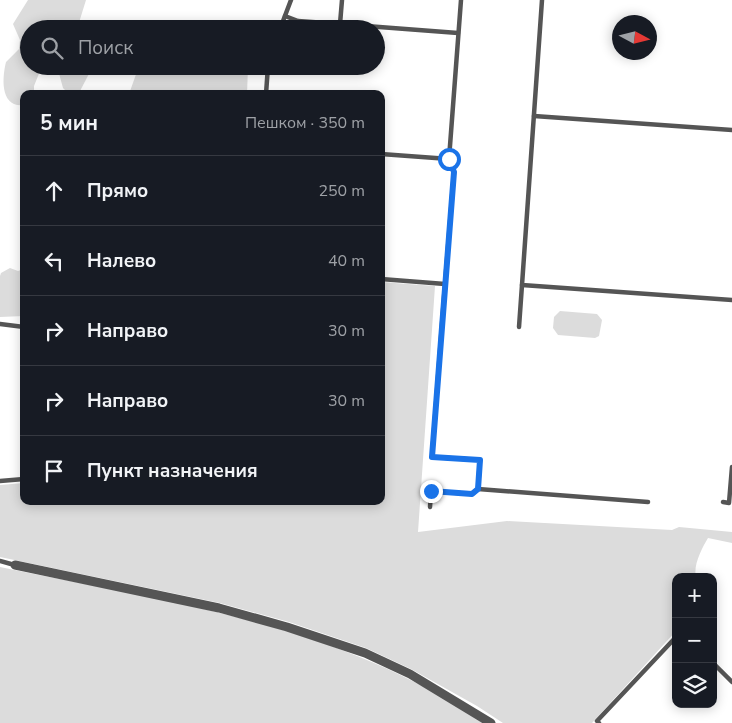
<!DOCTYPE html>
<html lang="ru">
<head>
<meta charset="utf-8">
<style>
  :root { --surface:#171b24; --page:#242831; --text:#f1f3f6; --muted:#9ea1a6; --line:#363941 }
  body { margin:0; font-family:"Nunito Sans",sans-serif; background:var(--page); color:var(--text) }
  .controls { position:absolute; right:15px; bottom:15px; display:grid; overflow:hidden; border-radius:10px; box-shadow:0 2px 12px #0003 }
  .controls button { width:45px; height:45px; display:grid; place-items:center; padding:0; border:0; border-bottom:1px solid var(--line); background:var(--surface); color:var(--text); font:25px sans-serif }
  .compass { position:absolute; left:612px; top:15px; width:45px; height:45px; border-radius:50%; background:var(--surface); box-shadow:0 2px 12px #0003; rotate:97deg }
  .stop { position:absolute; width:15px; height:15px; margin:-11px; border:4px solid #1a73e8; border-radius:50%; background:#fff }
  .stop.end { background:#1a73e8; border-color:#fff; box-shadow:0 1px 5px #0008 }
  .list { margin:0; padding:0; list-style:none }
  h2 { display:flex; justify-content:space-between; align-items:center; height:65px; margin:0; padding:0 20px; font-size:21px }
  h2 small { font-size:16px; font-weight:400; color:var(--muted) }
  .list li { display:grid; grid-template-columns:32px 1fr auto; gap:15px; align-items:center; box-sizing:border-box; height:70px; padding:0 20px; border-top:1px solid var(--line) }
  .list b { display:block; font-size:19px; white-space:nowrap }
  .list em { font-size:16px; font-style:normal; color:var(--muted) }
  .icon { flex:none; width:28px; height:28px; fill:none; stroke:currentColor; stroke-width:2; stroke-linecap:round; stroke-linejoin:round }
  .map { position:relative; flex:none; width:732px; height:723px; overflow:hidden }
  .search { position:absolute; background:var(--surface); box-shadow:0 2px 12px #0003; left:20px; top:20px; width:365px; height:55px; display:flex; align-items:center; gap:12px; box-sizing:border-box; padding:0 18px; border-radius:28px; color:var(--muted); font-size:19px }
  .panel { position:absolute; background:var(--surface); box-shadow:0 2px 12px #0003; left:20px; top:90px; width:365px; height:415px; border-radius:10px }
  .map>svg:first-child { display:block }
  .green { fill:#dcdcdc }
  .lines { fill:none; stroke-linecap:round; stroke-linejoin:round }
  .service { stroke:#555; stroke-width:4.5 }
  .minor { stroke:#555; stroke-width:9 }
  .route { stroke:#1a73e8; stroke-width:6 }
</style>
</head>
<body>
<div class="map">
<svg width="732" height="723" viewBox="0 0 732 723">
  <rect width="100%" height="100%" fill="#fff"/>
  <g class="green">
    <path d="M28,0h58l-9,29h-48v37h13l-8,20v8h-10v11c-24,3 -22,-27 -18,-43l13,-13 1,-9 -7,-16z"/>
    <polygon points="57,66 93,66 79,93 69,94 63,88"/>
    <polygon points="139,66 245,66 248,67 247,94 129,94"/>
    <polygon points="10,268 18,271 24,269 24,316 0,317 0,276 1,273"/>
    <path d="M381,282l54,4 -17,246 89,-11 165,9 7,-3 53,5v11l-24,-5c-6,10 -15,27 -12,39h-20v54l-84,92h-89l-26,-17 -66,-37 -45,-21 -77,-26 -69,-19 -220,-46v-72l24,-2v18h357z"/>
    <polygon points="560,311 597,314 602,320 599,336 595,338 558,335 553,328 554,317"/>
    <path d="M0,567c164,34 342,57 483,156h-483z"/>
  </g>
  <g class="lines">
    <g class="service">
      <polyline points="342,0 340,24 458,33"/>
      <polyline points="542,0 522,285 732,300"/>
      <polyline points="285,16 298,21 340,24"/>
      <polyline points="280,29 291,0"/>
      <polyline points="266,94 268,66"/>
      <polyline points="534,116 732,130"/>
      <polyline points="381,154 449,159"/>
      <polyline points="381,279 445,284 454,172 449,159 461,0"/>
      <polyline points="445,284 432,457 480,460 478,489 648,502"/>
      <polyline points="0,324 24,327"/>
      <polyline points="519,327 522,285"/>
      <polyline points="0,481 24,479"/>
      <polyline points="723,502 729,503 732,467"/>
      <polyline points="430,507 431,491 472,494 478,489"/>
      <polyline points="0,561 11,564"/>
      <polyline points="713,663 732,682"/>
      <polyline points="599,723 597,721 676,637"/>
    </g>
    <polyline class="minor" points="15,565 219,608 287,627 365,653 410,674 491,723"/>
  </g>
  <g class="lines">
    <polyline class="route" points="431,491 472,494 478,489 480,460 432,457 454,172 449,159"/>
  </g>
</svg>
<div class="controls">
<button>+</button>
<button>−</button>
<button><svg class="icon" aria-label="layers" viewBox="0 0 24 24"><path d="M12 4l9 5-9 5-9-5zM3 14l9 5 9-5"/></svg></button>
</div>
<svg class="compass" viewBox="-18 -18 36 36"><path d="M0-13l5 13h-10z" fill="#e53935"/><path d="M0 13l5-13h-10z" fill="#9ea1a6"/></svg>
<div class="stop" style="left:449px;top:159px"></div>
<div class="stop end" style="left:431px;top:491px"></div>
<div class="search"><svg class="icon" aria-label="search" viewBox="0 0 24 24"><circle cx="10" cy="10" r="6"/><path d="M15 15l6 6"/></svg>Поиск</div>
<section class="panel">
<h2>5 мин<small>Пешком · 350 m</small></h2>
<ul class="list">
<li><svg class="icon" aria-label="ahead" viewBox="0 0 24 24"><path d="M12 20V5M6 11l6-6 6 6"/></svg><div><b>Прямо</b></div><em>250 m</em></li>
<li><svg class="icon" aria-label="left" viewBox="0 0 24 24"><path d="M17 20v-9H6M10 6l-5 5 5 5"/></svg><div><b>Налево</b></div><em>40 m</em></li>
<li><svg class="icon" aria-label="right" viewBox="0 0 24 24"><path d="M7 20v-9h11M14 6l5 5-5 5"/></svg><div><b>Направо</b></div><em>30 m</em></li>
<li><svg class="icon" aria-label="right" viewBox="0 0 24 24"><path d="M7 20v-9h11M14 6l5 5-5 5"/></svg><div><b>Направо</b></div><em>30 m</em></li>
<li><svg class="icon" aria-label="arrive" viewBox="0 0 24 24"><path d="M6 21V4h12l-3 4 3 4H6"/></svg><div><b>Пункт назначения</b></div></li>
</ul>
</section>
</div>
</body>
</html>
